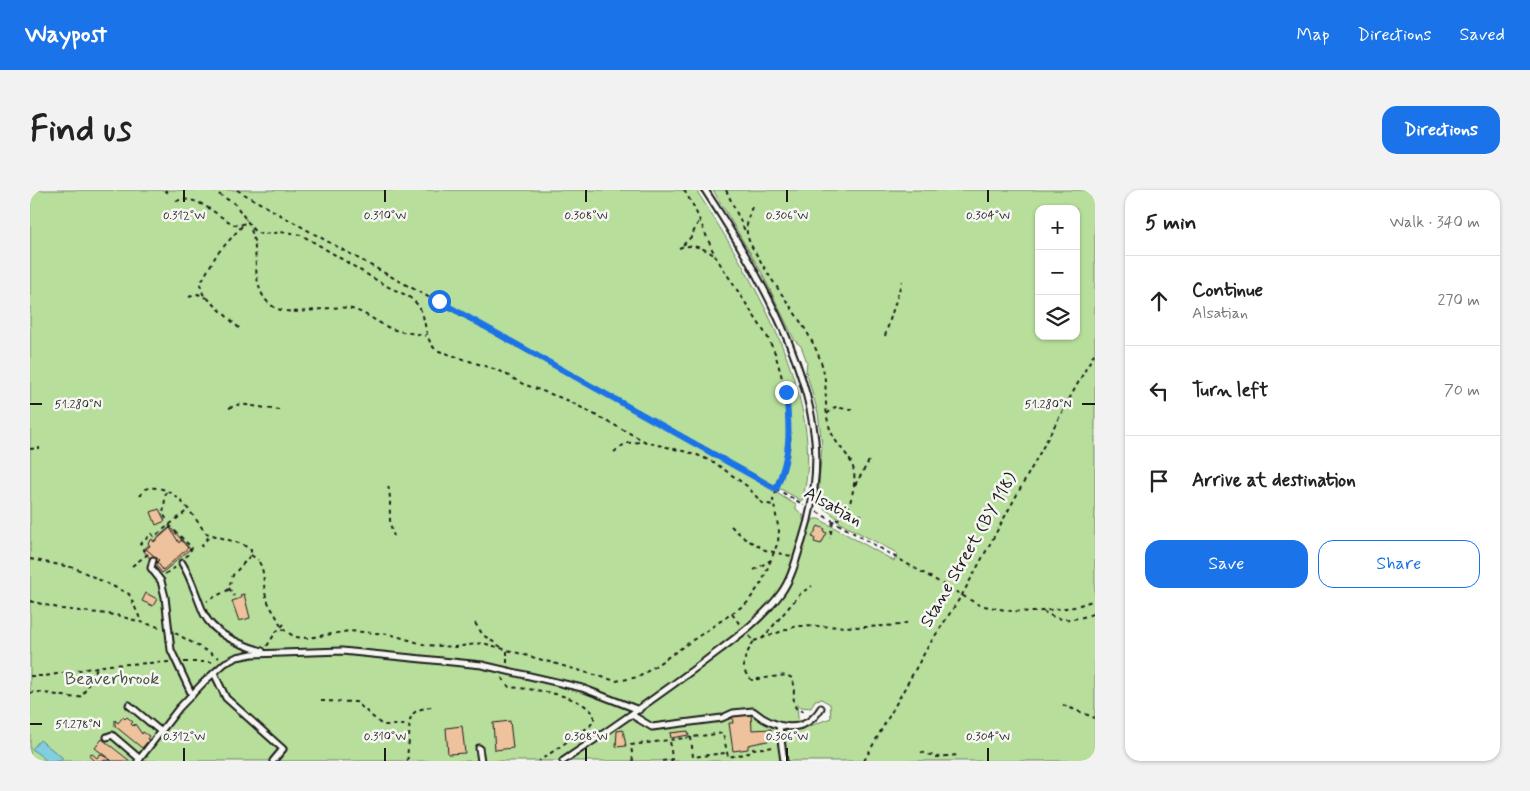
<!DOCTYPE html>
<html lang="en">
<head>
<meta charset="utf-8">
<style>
  :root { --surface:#fff; --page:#f2f2f2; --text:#222; --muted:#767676; --line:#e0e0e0; --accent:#1a73e8 }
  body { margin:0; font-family:Mynerve,sans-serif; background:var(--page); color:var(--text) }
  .controls { position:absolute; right:15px; top:15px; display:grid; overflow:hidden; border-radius:10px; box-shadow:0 1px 4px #0004 }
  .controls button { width:45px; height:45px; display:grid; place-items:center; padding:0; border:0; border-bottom:1px solid var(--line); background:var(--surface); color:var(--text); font:25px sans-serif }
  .stop { position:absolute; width:15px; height:15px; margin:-11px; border:4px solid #1a73e8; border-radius:50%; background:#fff }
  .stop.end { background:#1a73e8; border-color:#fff; box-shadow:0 1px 5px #0008 }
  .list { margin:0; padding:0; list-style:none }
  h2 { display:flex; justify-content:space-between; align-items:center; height:65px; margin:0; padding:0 20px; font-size:21px }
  h2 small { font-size:16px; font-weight:400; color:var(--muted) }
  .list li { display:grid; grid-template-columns:32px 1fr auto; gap:15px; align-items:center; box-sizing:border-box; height:90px; padding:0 20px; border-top:1px solid var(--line) }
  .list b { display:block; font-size:19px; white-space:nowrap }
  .list p { margin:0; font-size:16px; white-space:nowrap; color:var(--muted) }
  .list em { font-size:16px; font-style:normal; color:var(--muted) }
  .actions { display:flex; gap:10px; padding:15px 20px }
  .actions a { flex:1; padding:11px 0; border:1px solid var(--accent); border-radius:15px; text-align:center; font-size:18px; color:var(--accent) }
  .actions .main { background:var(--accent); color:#fff }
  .icon { flex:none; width:28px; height:28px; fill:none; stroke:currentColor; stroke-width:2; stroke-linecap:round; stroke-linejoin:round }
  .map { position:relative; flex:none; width:1065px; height:571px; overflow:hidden; border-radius:15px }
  header { display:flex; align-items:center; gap:30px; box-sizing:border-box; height:70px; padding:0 25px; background:var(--accent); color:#fff }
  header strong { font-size:24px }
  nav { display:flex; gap:28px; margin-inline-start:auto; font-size:18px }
  .intro { display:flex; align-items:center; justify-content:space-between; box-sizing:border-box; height:120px; padding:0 30px }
  h1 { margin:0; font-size:35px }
  .button { padding:12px 22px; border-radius:15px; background:var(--accent); color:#fff; font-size:18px; font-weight:700 }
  main { display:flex; gap:30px; padding:0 30px }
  aside { flex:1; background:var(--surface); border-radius:15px; box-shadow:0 1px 4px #0004 }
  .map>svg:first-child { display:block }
  .green { fill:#b7df9b; stroke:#6a7e5c; fill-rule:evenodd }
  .water { fill:#80cedf; stroke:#588791 }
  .building { fill:#eec29d; stroke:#1c1c1c }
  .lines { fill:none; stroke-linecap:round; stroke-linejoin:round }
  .lane-casing { stroke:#1c1c1c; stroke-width:9 }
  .path { stroke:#1c1c1c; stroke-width:2; stroke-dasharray:4 4; stroke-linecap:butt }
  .lane { stroke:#f6f6f2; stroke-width:5 }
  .route { stroke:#1a73e8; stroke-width:6 }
  .ticks { fill:none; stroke:#1c1c1c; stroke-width:2 }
  .labels { text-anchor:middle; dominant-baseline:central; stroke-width:5; stroke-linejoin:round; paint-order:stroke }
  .street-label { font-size:18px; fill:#1c1c1c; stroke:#f6f6f2 }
  .park-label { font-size:18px; fill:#4a5642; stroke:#f6f6f2 }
  .ticks-label { font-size:12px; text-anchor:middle; fill:#1c1c1c; stroke:#f6f6f2; stroke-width:5; stroke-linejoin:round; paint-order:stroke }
</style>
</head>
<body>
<header>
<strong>Waypost</strong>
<nav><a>Map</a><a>Directions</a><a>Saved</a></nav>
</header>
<div class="intro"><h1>Find us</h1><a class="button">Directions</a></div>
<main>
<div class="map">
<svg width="1065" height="571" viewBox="0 0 1065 571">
  <rect width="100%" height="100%" fill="#f6f6f2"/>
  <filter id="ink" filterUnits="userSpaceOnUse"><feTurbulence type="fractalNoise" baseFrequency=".02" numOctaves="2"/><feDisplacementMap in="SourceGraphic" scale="10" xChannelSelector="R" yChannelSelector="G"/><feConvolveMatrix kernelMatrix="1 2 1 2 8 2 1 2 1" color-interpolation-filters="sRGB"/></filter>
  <g filter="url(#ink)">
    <path class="green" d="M0,0h666c52,80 134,213 106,311l-44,-25 -2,4 40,25v4l7,6v5l8,3 3,-4h5l75,42 3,-8 -57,-30 -4,-6 -14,-10 -4,-10 4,-52 -4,-32 -12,-42 1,-9 -6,-16 -6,-5 -33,-68 -49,-83h382v571h-1065zM1009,19h37v127h-37zM791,509l9,5 1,14 -32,12 -2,-26 4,3 10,1 4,-8z"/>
    <polygon class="water" points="10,550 33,568 30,571 17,571 2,559"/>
    <g class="building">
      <polygon points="129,319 135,331 126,335 121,322"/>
      <polygon points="788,336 795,339 794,342 797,343 791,354 784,352 785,348 782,347"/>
      <polygon points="140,337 160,359 132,383 113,360"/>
      <polygon points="140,338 149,353 151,350 158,358 133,380 127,372 129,370 116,359 120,356 118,353 122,349 124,352"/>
      <polygon points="116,403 127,409 123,416 112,411"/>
      <polygon points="214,404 220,428 209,431 202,411 211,408 210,405"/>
      <polygon points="721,524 722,540 741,539 742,550 718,555 718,559 703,561 699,533 703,533 702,526"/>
      <polygon points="93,527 95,529 97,527 103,532 101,534 103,536 105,534 112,544 113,542 119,546 117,549 119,550 112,558 85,536 85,530 88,533"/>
      <polygon points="480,531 483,558 465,560 463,533"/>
      <polygon points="432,536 435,563 418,564 416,538"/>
      <polygon points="593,540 596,556 586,557 587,541"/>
      <polygon points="658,541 659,545 641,548 640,543"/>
      <polygon points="72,549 100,571 82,571 78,568 65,558"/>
      <polygon points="61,563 67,568 70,564 81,570 64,571 59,566"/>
    </g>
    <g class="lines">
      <defs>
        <g id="lane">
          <polyline points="123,370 121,378 131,391 135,407 141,460 162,505"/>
          <path d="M152,373c10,16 14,33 22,51 10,21 37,31 58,37"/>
          <polyline points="184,483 196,508 253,559 243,571"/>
          <polyline points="99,515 130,541"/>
          <path d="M602,525l20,12 70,-9 11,-5 20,-2c22,18 51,25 68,-3"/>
          <polyline points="749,536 754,571"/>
          <polyline points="77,547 82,545 110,569"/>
          <polyline points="449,558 451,571"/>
          <polyline points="108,571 149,518 174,492 195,473 207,467 222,464 312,461 452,475 552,498 609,520"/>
          <path d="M533,571c48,-32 95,-65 142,-100 26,-20 56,-40 76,-68 11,-15 15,-34 21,-52 10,-31 16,-68 13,-101 -9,-86 -63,-178 -110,-250"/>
        </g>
      </defs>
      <use href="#lane" class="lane-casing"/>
      <g class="path">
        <polyline points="135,0 139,4"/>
        <path d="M182,0l23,14 20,28 6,2 26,-2 14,3c29,16 56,34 84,50 10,6 21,8 30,17 14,14 6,33 21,48l64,21 23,13 44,16 79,42 49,12 20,9 32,23 15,17 11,2"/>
        <path d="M207,0c187,108 380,206 567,315"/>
        <polyline points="696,0 716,43"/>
        <path d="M146,11c23,-8 42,18 62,25l7,-3 1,-4"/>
        <path d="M722,17c-3,7 -6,17 -5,26 1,9 8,19 13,27 19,35 50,67 62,105 6,19 2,39 6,57 8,35 36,30 23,77 -2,10 -7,19 -18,22l-3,17"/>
        <path d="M221,40c8,20 1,44 11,64 16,32 59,10 85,14 18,3 30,15 45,21 11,4 23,4 34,7"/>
        <polyline points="653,55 661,47 669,31"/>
        <path d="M649,58c14,-5 24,0 35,7"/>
        <polyline points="159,107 168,104 176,108"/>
        <polyline points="209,138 173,104 170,94 187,64 212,36"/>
        <polyline points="855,146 872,91"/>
        <polyline points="199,218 210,214 249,220"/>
        <polyline points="797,224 805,217 822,220"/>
        <polyline points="0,259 10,258"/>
        <polyline points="584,262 596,253 613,252"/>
        <polyline points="825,295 839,271"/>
        <path d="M358,296c5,16 -2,34 6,50"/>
        <polyline points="136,302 133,324 138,331"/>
        <path d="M110,306l5,-7c29,-8 46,25 61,44l36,11 9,6v5l-18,20 -5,15 -21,11"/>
        <polyline points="787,322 949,415 981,421 1004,422 1044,417 1065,410"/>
        <polyline points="812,326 834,325"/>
        <polyline points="139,335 162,358 156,367"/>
        <polyline points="701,336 714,348 735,360 761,366"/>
        <polyline points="171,357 180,345"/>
        <polyline points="221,365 228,370"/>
        <polyline points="0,369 45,378 99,404 112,433"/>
        <path d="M229,372c6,10 4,19 6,30 2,14 13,23 16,36l14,9 13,1 41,-7 40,3 37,11 29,2 28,-4 133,38 23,-4 108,-74 15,-21 16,-40 1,-11 -6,-31 11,-30 6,-28 -4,-50 -11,-39 -8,-17 -52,-80 -21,-49 -10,-17"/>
        <polyline points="102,376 118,364 110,354 122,344 124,347 159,319"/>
        <polyline points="724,380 743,369"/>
        <polyline points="135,384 146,377"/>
        <polyline points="199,398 204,406"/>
        <polyline points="0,411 32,419 86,425 132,438"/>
        <path d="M1013,421c16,12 34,9 52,2"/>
        <polyline points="702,424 711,436"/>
        <polyline points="445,433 453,445 471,457"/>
        <polyline points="145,443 189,468"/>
        <path d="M719,446l5,5c-8,13 -17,28 -2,39l34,-5 6,3c5,10 -2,21 5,32l10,2"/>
        <polyline points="732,449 771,403 782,396"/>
        <polyline points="724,451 767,436 838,437 869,435 879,432"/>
        <polyline points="237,456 246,442 255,433"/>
        <polyline points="154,472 184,472"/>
        <polyline points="477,473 477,461"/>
        <polyline points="0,486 15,486 79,475 139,472"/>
        <path d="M472,488l7,9c24,2 69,7 85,27v6l-4,6 -51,35"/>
        <polyline points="0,503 8,502 46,508 52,506 67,478"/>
        <polyline points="291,511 326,512 352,535 378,535"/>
        <polyline points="1033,515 1065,528"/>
        <polyline points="661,547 663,567 695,563"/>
        <polyline points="891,562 907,567 928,565"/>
        <path d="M378,571c-1,-7 0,-13 1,-20 1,-22 -3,-31 23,-34"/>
        <polyline points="603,571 601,555 693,543 698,567 719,563 722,559 746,557"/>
        <polyline points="632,571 642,570 640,550"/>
        <polyline points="834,571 899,455 932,405 1065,162"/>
      </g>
      <use href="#lane" class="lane"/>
    </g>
  </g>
  <g class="lines" filter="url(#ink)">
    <path class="route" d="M409,111l337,188c15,-35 14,-59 10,-97"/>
  </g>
  <path class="ticks" d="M154,0v12M355,0v12M556,0v12M757,0v12M958,0v12M0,214h12M1052,214h13M0,534h12M154,558v13M355,558v13M556,558v13M757,558v13M958,558v13"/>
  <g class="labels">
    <g class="street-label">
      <text transform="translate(803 317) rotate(29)">Alsatian</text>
      <text transform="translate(939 360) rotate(-60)">Stane Street (BY 118)</text>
    </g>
    <g class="park-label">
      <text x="82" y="489">Beaverbrook</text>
    </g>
  </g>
  <g class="ticks-label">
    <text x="154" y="29">0.312°W</text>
    <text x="355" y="29">0.310°W</text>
    <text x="556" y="29">0.308°W</text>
    <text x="757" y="29">0.306°W</text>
    <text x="958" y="29">0.304°W</text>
    <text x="48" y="218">51.280°N</text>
    <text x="1018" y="218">51.280°N</text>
    <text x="48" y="538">51.278°N</text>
    <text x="154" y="550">0.312°W</text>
    <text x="355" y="550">0.310°W</text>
    <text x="556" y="550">0.308°W</text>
    <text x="757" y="550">0.306°W</text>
    <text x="958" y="550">0.304°W</text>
  </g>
</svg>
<div class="controls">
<button>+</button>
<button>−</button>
<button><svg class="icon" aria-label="layers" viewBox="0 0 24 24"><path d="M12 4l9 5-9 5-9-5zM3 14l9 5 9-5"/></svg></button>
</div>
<div class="stop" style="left:409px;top:111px"></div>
<div class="stop end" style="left:756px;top:202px"></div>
</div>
<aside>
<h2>5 min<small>Walk · 340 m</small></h2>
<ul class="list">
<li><svg class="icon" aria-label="ahead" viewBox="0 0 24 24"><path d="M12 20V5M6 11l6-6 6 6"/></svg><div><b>Continue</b><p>Alsatian</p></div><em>270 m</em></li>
<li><svg class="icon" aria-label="left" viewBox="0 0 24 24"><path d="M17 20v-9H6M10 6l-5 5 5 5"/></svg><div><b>Turn left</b></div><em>70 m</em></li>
<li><svg class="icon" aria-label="arrive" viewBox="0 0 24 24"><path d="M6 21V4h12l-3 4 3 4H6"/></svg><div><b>Arrive at destination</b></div></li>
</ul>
<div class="actions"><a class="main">Save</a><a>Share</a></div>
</aside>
</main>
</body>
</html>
